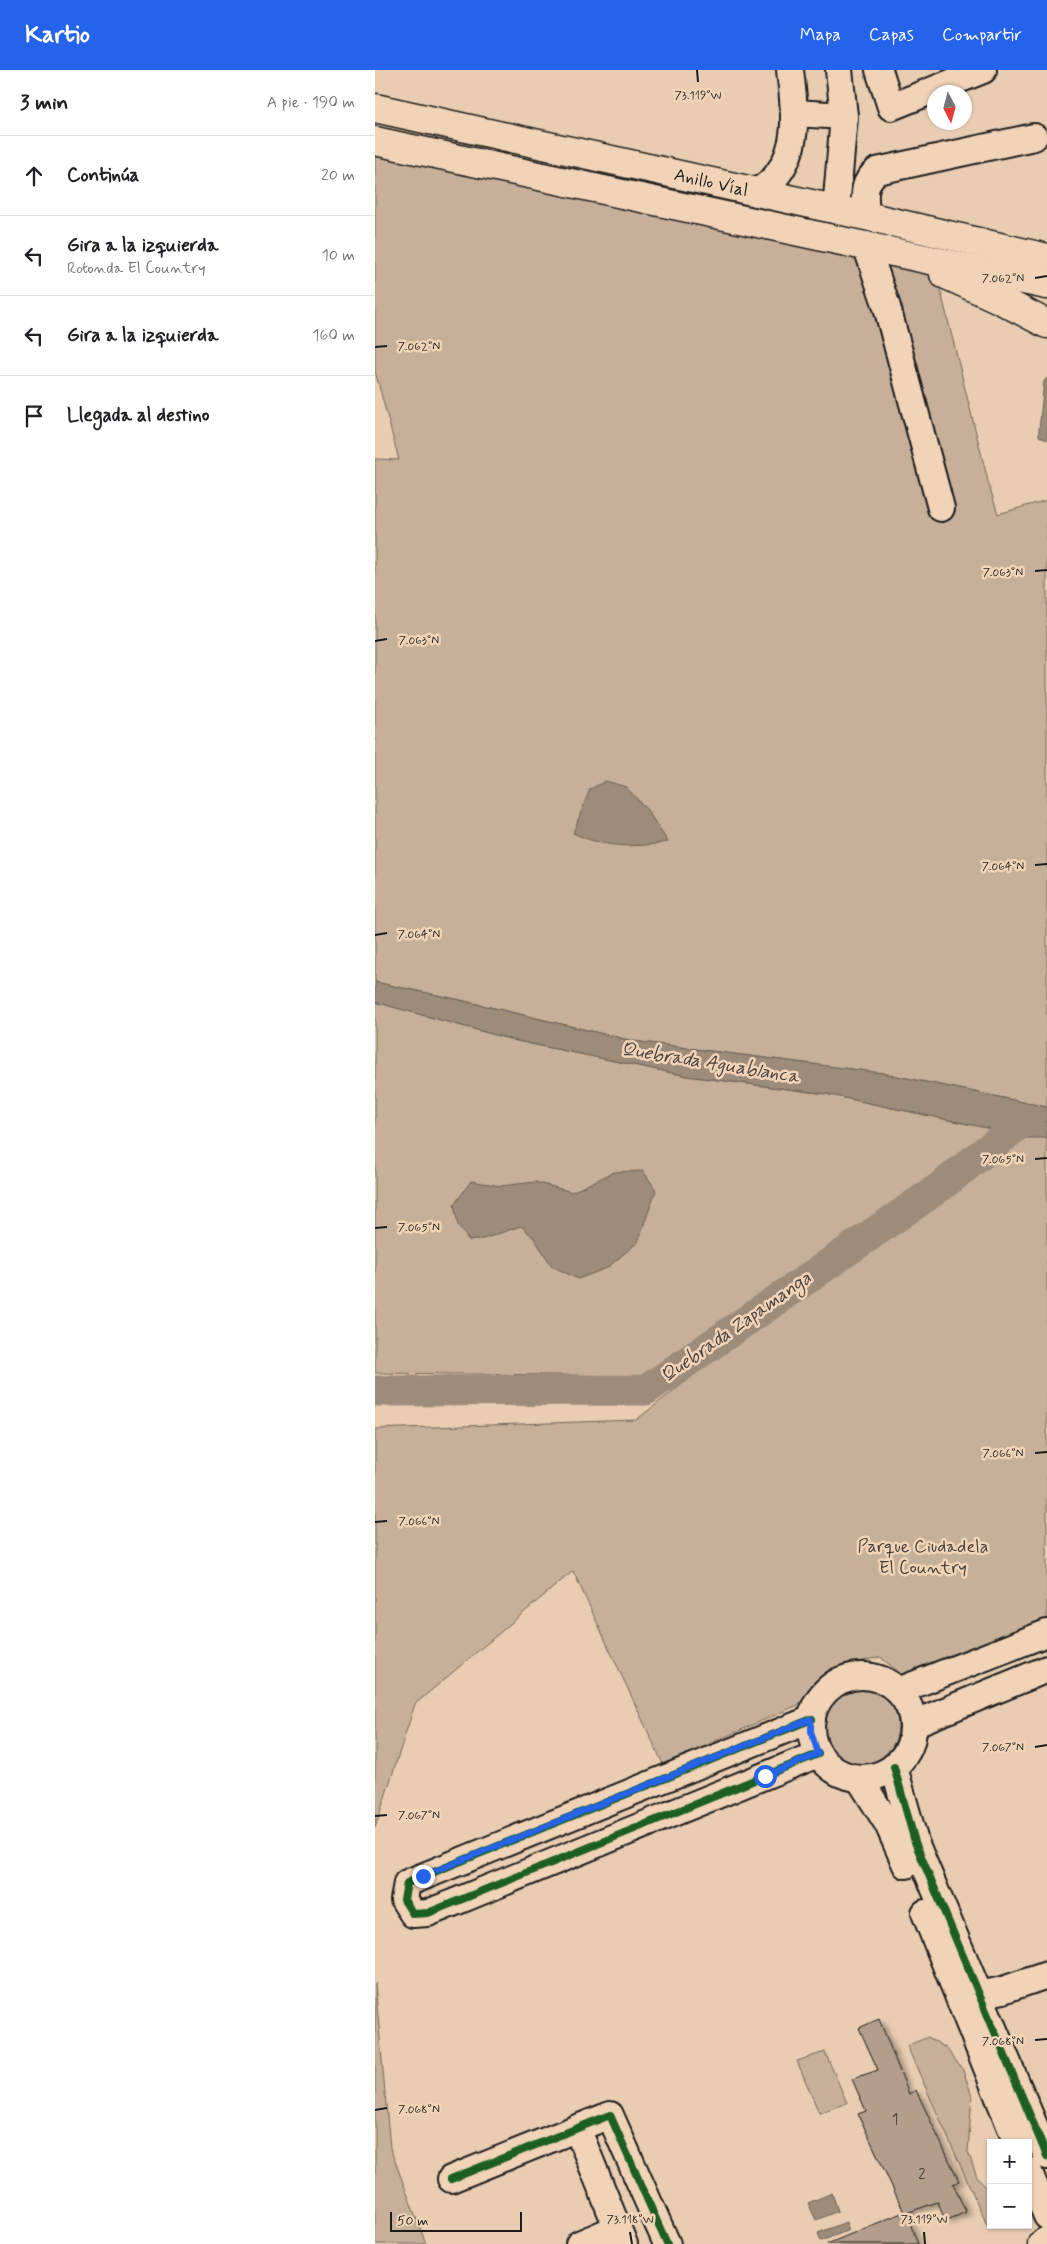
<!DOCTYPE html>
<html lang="es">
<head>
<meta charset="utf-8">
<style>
  :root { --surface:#fff; --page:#f6f6f6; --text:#202124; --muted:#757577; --line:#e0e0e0; --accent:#2563eb }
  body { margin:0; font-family:Mynerve,sans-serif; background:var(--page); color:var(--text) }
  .controls { position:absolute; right:15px; bottom:15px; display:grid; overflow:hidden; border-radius:0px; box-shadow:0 1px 4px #0004 }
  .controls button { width:45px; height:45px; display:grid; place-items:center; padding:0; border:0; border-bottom:1px solid var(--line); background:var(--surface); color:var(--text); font:25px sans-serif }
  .compass { position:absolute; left:552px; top:15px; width:45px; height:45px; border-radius:50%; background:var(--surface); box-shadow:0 1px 4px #0004; rotate:174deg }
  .scale { position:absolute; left:15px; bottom:12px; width:132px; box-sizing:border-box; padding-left:5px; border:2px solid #1c1c1c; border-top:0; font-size:14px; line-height:18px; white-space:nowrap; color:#1c1c1c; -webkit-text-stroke:4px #f1d4b8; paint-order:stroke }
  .stop { position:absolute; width:15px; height:15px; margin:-11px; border:4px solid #2563eb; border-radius:50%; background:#fff }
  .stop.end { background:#2563eb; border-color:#fff; box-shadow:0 1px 5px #0008 }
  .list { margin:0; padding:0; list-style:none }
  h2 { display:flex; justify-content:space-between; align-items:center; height:65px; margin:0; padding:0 20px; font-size:21px }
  h2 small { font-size:16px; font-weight:400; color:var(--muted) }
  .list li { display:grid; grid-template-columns:32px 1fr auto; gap:15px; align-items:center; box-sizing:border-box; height:80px; padding:0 20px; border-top:1px solid var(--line) }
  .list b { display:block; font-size:19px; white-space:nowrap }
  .list p { margin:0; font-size:16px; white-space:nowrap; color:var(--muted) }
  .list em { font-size:16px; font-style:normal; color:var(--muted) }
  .icon { flex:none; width:28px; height:28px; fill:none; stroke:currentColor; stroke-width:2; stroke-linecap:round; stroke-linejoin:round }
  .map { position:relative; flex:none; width:672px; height:2174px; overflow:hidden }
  header { display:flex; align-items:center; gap:30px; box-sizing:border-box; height:70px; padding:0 25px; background:var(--accent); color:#fff }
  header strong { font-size:24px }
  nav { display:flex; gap:28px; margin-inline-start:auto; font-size:18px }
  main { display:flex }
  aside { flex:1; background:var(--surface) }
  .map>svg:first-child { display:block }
  .green { fill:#c7b099; stroke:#72665a }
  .water { fill:#9d8c7a; stroke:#695f54 }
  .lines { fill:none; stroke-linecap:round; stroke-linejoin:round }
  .river { stroke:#9d8c7a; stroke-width:31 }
  .building { fill:#b29e8b; stroke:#1c1c1c; filter:url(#shadow) }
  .minor-casing { stroke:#1c1c1c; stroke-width:30 }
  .major-casing { stroke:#1c1c1c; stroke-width:31 }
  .highway-casing { stroke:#1c1c1c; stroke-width:31 }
  .minor { stroke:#f1d4b8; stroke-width:26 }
  .major { stroke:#f1d4b8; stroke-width:28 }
  .highway { stroke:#f1d4b8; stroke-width:28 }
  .cycleway-casing { stroke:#f1d4b8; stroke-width:11 }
  .cycleway { stroke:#1b5e20; stroke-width:8 }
  .route { stroke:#2563eb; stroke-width:6 }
  .ticks { fill:none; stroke:#1c1c1c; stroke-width:2 }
  .labels { text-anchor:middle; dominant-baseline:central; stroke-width:5; stroke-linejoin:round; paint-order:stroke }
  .number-label { font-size:15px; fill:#423c38 }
  .street-label { font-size:18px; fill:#1c1c1c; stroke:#f1d4b8 }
  .park-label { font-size:18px; fill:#47413b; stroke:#f1d4b8 }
  .water-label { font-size:19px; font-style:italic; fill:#49433d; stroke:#f1d4b8 }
  .ticks-label { font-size:12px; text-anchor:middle; fill:#1c1c1c; stroke:#f1d4b8; stroke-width:5; stroke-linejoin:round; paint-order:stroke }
</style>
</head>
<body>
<header>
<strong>Kartio</strong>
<nav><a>Mapa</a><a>Capas</a><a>Compartir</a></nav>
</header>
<main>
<aside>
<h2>3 min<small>A pie · 190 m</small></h2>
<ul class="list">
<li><svg class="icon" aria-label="ahead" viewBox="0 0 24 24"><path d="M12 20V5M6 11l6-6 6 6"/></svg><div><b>Continúa</b></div><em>20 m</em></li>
<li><svg class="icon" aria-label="left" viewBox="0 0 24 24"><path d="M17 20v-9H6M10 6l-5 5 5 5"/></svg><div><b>Gira a la izquierda</b><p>Rotonda El Country</p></div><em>10 m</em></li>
<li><svg class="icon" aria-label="left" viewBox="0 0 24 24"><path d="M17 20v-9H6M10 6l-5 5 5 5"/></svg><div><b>Gira a la izquierda</b></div><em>160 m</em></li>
<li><svg class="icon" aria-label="arrive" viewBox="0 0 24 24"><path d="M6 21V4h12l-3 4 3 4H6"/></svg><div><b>Llegada al destino</b></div></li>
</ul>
</aside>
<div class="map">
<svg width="672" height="2174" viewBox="0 0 672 2174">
  <defs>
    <filter id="shadow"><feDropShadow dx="5.5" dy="3" stdDeviation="2.5" flood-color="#0004"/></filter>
  </defs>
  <rect width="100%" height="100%" fill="#e8cdb2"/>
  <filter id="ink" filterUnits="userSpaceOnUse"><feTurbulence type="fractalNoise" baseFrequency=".02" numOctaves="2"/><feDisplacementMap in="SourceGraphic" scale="10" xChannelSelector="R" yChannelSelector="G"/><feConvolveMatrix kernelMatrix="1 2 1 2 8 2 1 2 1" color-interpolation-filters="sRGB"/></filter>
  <g filter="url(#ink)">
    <g class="green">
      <polygon points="0,69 556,182 614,415 623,444 672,430 672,1037 507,1003 258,971 81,929 0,912 0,389 24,390 0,301"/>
      <polygon points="0,932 142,971 312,1006 451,1024 626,1061 575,1108 631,1064 672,1048 672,1551 530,1607 505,1587 454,1599 423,1635 288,1694 198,1501 40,1634 0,1758 0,1359 261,1350 562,1117 271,1306 0,1303"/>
      <circle cx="485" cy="1656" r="38"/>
      <polygon points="0,1913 15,2078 51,2174 0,2174"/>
      <polygon points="553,1967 571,1978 588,2000 597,2026 593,2082 602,2107 616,2124 616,2151 612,2155 532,1976"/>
      <polygon points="450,1982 472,2033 444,2043 422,1991"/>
    </g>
    <g class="water">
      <polygon points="672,308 672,370 664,366 664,360 669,311"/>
      <path d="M231,711l20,6 21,23 21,32c-34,6 -64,6 -95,-9l17,-44z"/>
      <polygon points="0,912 81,929 258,971 507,1003 672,1037 672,1068 643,1068 626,1061 451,1024 312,1006 142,971 0,932"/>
      <polygon points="268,1101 281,1120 263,1172 232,1198 203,1209 177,1196 158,1167 146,1156 108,1169 94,1171 83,1155 79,1135 96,1111 126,1116 160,1112 197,1122 239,1102"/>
      <polygon points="457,2123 463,2141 441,2150 433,2133"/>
      <polygon points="471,2152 474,2160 446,2171 443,2163"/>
    </g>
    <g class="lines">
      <polyline class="river" points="0,1321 271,1320 565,1117 646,1053"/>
    </g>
    <polygon class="building" points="504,1949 534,2024 541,2020 584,2111 578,2114 591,2142 570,2151 563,2132 531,2143 543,2174 452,2174 529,2142 483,2044 491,2041 477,2009 503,2000 484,1958"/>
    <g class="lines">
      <defs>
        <g id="minor">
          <polyline points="504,0 516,37 608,0"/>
          <polyline points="420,43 469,46"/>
          <path d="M381,123c7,-5 16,-11 21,-18 24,-31 17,-68 13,-105"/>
          <polyline points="461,140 469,46 464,0"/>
          <path d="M491,146c-1,-19 -5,-32 11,-45l157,-34"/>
          <polyline points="491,175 512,237 566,438"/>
          <circle cx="487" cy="1657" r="51"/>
          <polyline points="523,1621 672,1563"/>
          <polyline points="437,1649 32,1813 29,1830 38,1844 53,1843 443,1684"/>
          <polyline points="538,1654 672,1599"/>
          <polyline points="519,1697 540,1772 672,2086"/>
          <polyline points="484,1708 513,1754 531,1795"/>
          <polyline points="550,1843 642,2073"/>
          <polyline points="604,1925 628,1920 672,1905"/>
          <polyline points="202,2058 249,2174"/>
          <polyline points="653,2100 672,2146"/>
          <polyline points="76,2109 235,2045 292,2174"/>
          <polyline points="204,2174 242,2158"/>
        </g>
        <polyline id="major" points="667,2174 672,2171"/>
        <g id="highway">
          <polyline points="0,38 491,146 672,188"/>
          <polyline points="0,71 672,215"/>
          <polyline points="569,204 626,230 672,254"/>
        </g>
      </defs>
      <use href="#minor" class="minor-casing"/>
      <use href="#major" class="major-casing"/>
      <use href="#highway" class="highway-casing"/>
      <use href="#minor" class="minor"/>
      <use href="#major" class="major"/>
      <use href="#highway" class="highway"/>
      <defs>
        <g id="cycleway">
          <polyline points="437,1649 32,1813 29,1830 38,1844 53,1843 443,1684"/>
          <polyline points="519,1697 540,1772 672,2086"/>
          <polyline points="76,2109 235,2045 292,2174"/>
        </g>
      </defs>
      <use href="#cycleway" class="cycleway-casing"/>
      <use href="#cycleway" class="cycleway"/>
    </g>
  </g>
  <g class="lines" filter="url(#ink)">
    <polyline class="route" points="48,1806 436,1649 436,1661 443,1684 390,1706"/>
  </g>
  <path class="ticks" d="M322,0l1,12M660,208l12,-2M0,277l12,-1M660,501l12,-1M0,571l12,-2M660,795l12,-1M0,865l12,-2M660,1089l12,-1M0,1158l12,-1M660,1383l12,-1M0,1452l12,-1M660,1677l12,-2M0,1746l12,-1M660,1970l12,-1M0,2040l12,-2M255,2162l2,12M549,2162l1,12"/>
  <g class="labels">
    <g class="number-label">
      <text x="520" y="2050">1</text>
      <text x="547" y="2105">2</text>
    </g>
    <g class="street-label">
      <text transform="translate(336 113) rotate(13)">Anillo Víal</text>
    </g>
    <g class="park-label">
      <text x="548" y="1477">Parque Ciudadela<tspan x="548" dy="21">El Country</tspan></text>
    </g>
    <g class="water-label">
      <text transform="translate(335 993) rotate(9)">Quebrada Aguablanca</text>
      <text transform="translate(361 1257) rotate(-35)">Quebrada Zapamanga</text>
    </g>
  </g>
  <g class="ticks-label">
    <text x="323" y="29">73.119°W</text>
    <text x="628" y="212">7.062°N</text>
    <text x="44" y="280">7.062°N</text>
    <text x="628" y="506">7.063°N</text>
    <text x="44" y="574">7.063°N</text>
    <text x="628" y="800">7.064°N</text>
    <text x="44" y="868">7.064°N</text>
    <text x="628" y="1093">7.065°N</text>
    <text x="44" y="1161">7.065°N</text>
    <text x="628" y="1387">7.066°N</text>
    <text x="44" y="1455">7.066°N</text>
    <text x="628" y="1681">7.067°N</text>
    <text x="44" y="1749">7.067°N</text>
    <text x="628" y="1975">7.068°N</text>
    <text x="44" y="2043">7.068°N</text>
    <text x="255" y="2153">73.118°W</text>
    <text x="549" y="2153">73.119°W</text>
  </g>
</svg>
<div class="controls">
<button>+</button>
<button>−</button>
</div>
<svg class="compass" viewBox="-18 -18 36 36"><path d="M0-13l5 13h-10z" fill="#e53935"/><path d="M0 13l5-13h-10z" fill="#757577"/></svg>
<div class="scale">50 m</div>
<div class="stop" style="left:390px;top:1706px"></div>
<div class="stop end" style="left:48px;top:1806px"></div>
</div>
</main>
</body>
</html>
